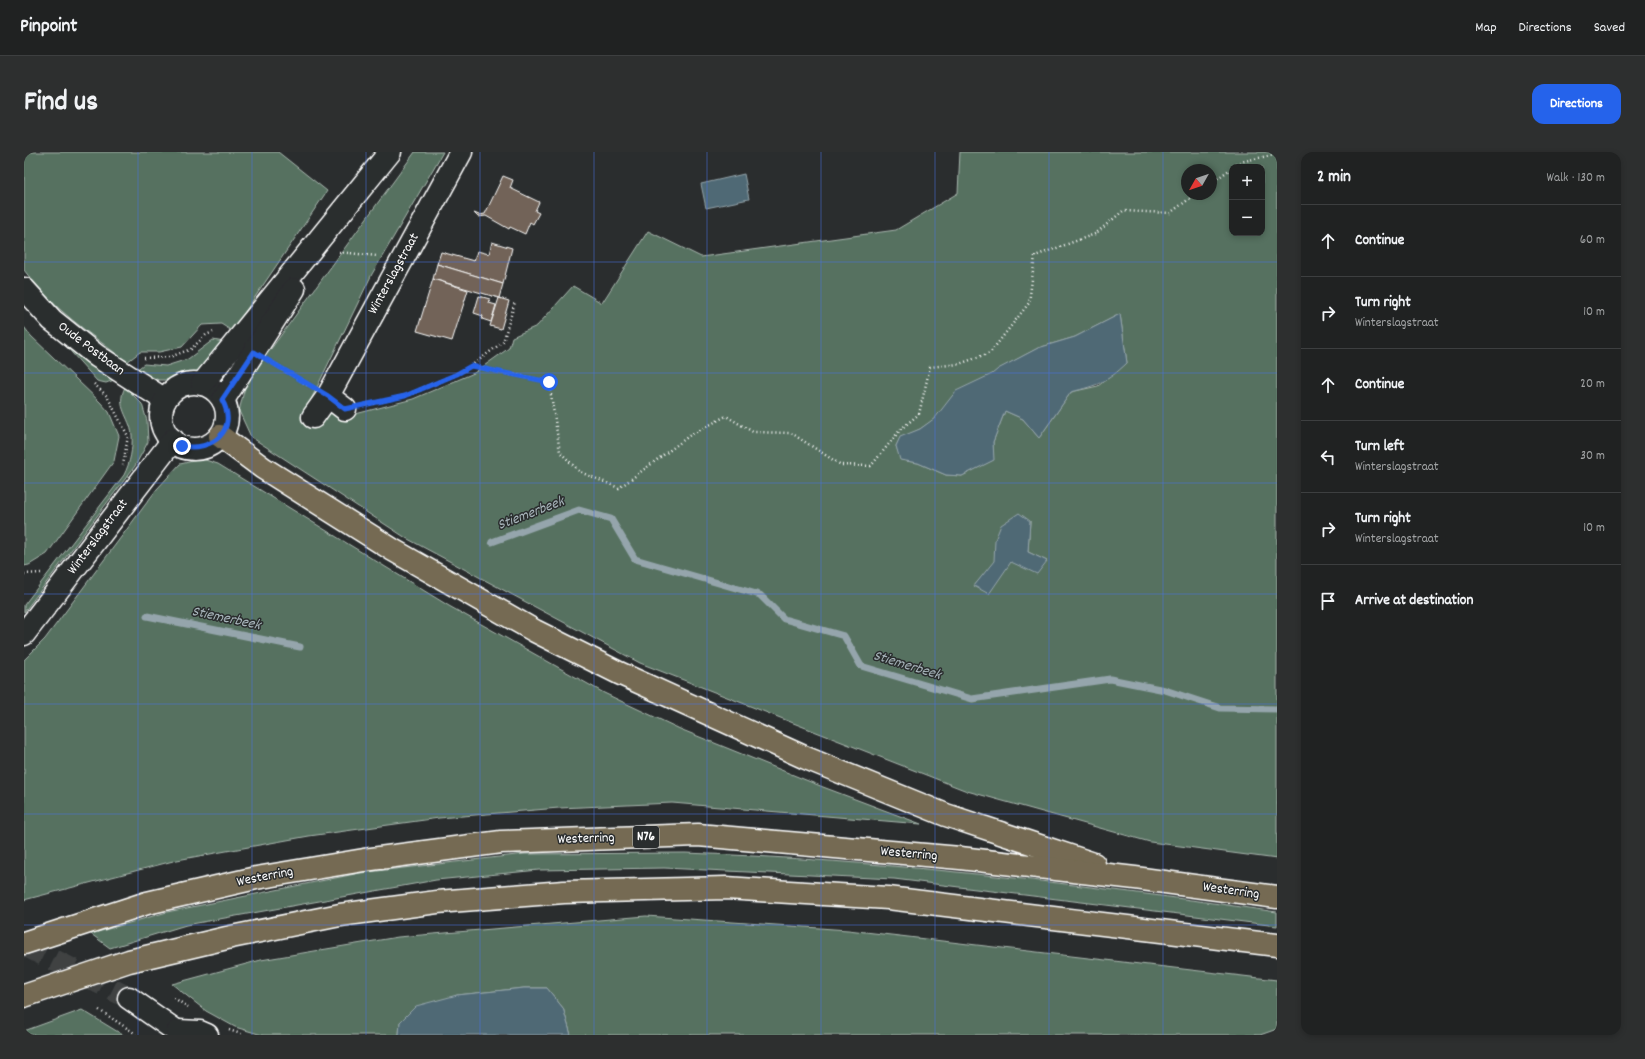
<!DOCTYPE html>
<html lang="en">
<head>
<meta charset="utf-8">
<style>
  :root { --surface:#202222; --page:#2d2f2f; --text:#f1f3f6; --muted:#a2a4a5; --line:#3d3f40; --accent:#2563eb }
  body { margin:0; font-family:Dekko,sans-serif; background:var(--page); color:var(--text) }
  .controls { position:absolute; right:12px; top:12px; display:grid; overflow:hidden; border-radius:8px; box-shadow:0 2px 6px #0003 }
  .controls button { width:36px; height:36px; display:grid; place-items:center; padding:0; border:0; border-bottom:1px solid var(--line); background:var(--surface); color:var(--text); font:20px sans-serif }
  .compass { position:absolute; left:1157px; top:12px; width:36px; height:36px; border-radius:50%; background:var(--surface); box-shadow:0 2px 6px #0003; rotate:230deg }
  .stop { position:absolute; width:12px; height:12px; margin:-9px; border:3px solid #2563eb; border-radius:50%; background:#fff }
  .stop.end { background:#2563eb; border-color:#fff; box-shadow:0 1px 4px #0008 }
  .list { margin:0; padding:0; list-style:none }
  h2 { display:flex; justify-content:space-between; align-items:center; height:52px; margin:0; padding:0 16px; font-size:17px }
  h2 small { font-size:13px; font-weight:400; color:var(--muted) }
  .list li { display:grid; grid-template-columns:26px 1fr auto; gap:12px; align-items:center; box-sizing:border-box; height:72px; padding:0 16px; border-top:1px solid var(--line) }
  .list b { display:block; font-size:15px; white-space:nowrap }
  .list p { margin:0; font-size:13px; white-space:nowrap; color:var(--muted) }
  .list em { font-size:13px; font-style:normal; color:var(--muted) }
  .icon { flex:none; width:22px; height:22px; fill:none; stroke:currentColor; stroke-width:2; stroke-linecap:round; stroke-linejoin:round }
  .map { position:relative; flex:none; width:1253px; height:883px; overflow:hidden; border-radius:12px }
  header { display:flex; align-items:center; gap:24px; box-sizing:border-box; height:56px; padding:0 20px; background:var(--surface); border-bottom:1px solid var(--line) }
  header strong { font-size:19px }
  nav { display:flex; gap:22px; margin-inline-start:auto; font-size:14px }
  .intro { display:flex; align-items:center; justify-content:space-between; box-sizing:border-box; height:96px; padding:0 24px }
  h1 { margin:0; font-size:28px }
  .button { padding:10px 18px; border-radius:12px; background:var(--accent); color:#fff; font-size:14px; font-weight:700 }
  main { display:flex; gap:24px; padding:0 24px }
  aside { flex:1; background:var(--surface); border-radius:12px; box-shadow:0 2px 6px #0003 }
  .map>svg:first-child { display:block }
  .green { fill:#567160; stroke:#aab8b0; fill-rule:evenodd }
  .water { fill:#4f6974; stroke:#95a5ac }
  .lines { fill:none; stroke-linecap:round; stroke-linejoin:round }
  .stream { stroke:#95a5ac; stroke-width:7 }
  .building { fill:#726458; stroke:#fff }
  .tertiary-tunnel { stroke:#3f4243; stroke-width:22; stroke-dasharray:22 11; stroke-linecap:butt }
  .minor-casing { stroke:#fff; stroke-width:25 }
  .tertiary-casing { stroke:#fff; stroke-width:25 }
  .trunk-casing { stroke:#fff; stroke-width:25 }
  .path { stroke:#fff; stroke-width:2.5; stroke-dasharray:1 3; stroke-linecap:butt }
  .minor { stroke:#2a2d2e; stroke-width:22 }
  .tertiary { stroke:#2a2d2e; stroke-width:22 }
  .trunk { stroke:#746b52; stroke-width:22 }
  .route { stroke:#2563eb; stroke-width:5 }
  .grid { fill:none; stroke:#4a71e0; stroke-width:1; stroke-opacity:0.55 }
  .labels { text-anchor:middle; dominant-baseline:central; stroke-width:3; stroke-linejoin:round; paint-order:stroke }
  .shield { fill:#2a2d2e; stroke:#bfc0c0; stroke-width:1 }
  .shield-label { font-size:13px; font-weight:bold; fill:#fff }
  .street-label { font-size:14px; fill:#fff; stroke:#2a2d2e }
  .water-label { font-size:15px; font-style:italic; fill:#a7b4ba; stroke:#2a2d2e }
</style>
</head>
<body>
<header>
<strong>Pinpoint</strong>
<nav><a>Map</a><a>Directions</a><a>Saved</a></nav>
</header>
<div class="intro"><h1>Find us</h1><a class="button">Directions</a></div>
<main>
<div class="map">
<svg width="1253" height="883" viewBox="0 0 1253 883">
  <rect width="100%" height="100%" fill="#2a2d2e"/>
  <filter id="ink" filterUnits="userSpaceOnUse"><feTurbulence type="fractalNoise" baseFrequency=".025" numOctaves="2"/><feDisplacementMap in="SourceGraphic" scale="8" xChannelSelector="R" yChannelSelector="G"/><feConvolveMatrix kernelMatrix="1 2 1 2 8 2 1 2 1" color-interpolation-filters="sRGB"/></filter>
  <g filter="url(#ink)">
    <g class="green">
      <path d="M0,0h254l49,39 -95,140 -11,-7 -19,1 -20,22 -23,5h-19l-13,10c-36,-28 -76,-54 -103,-92z"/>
      <path d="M391,0h28l-71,122 -71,146 14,7 10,-11 7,-3 12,4 69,-18 61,-26 35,-25 3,-11 25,-11 36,-40 29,17 46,-72 53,26 195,-27 62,-37 2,-41h317v707l-127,-17 -183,-51 -327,-128 -234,-125 -155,-101 -12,-26 7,-28zM1208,15h30v66h-30zM1163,18h24v24h-24zM1096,162l7,49 -29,23 -27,6 -32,46 -16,-19 -18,-8 -12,31v18l-31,16 -16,-1 -28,-12 -17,-3 -5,-14 4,-8 20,-9 16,-11 63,-49 39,-21 37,-11zM1006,369l-2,31 19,9 -36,1 -37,24z"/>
      <polygon points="15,164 90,228 82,231 73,229"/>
      <polygon points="0,175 7,184 76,250 85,260 95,284 90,309 23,402 5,413 0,414"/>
      <polygon points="189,188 200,190 178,220 156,228 135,228 111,219 120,212 142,214 164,207"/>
      <path d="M101,235l17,17 5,17 1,21 -13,24 -111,146v-7l100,-130c6,-12 9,-26 8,-40 -2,-19 -17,-27 -7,-48z"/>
      <polygon points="178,307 194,312 425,454 580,541 656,577 799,635 897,672 648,651 535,656 415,666 285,684 153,708 0,748 0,508 21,487 133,337 156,312"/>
      <path d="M661,701c199,7 396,31 592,59v14l-383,-47 -230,-11 -125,2 -103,10 -250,45 -76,23 -19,-14 76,-22 193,-39 165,-19z"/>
      <polygon points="622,764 824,778 1253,828 1253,877 1236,883 547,883 539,856 523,836 500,836 433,843 376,870 375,883 238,883 211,875 182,859 148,832 237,808 374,785"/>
      <polygon points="58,858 99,883 0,883 0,879"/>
    </g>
    <g class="water">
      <polygon points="720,22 725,47 682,56 677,32"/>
      <path d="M1096,162l7,49c-21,20 -29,22 -56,29l-32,46 -16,-19 -18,-8 -12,31 1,18 -32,16 -16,-1 -28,-12 -18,-3 -4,-14 4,-9 20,-8 15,-11 21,-27 36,-17 6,-5 40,-21 37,-11z"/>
      <polygon points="995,361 1006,369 1004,400 1023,409 1013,422 987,410 965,442 950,434 970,409 971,388 977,373"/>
      <polygon points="500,836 523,836 539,856 547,883 375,883 376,870 392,854 433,843"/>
    </g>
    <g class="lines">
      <g class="stream">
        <polyline points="468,390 555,358 587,367 611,407 736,443 760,467 820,484 837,514 948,547 1086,527 1141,538 1196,556 1253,557"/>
        <polyline points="123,464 276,495"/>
      </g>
    </g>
    <g class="building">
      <polygon points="479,24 489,28 486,36 515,50 511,59 515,61 509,72 506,70 501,82 486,75 485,77 462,64 454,65 450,61 455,63 461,62"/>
      <polygon points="468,90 488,96 479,132 413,112 417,100 450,109 453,99 465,102"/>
      <polygon points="413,112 479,132 475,146 409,127"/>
      <polygon points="409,127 444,138 428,189 393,179"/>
      <polygon points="455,144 466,147 465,151 472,153 467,170 458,167 459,164 450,161"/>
      <polygon points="475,146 485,149 477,177 466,174"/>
    </g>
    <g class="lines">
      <polyline class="tertiary-tunnel" points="0,793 105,846"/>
      <defs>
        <g id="minor">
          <polyline points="0,137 28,168 73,204 141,248"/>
          <circle cx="170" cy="264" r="33"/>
          <polyline points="178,232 366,0"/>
          <polyline points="304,244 321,257"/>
          <polyline points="199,248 270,137"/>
          <polyline points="289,265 304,244 437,0"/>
          <polyline points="0,482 149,288"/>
        </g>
        <g id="tertiary">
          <polyline points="105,846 158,883"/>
          <polyline points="154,879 176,880 183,883"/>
        </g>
        <g id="trunk">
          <polyline points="196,284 239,316 369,398 511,479 595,521 782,606 922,663 1070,712"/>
          <polyline points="0,791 123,751 232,726 340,708 477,690 674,683 936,706 1111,726 1253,745"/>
          <polyline points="0,844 105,809 207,785 316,763 413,750 540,740 702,736 864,746 1253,793"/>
        </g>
      </defs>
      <use href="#minor" class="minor-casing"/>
      <use href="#tertiary" class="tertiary-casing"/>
      <use href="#trunk" class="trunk-casing"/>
      <g class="path">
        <polyline points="1209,15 1216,10 1253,2"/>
        <polyline points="1187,31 1208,16"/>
        <polyline points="315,100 353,104"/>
        <polyline points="120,206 146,205 167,197 182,183 189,180"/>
        <polyline points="249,211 284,233"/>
        <polyline points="447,214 525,230 536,300 556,320 595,336 665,284 702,264 729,280 767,281 817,313 847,314 877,277 895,262 906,215 935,212 966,201 1005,151 1011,104 1071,82 1099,59 1146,61 1172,42"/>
        <polyline points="70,232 83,244 104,284 99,313"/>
        <polyline points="342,253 381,244 433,222 447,214 479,190 491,150"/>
        <polyline points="0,422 18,421"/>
        <polyline points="150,846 164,855"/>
        <polyline points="75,858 112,882"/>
        <polyline points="205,878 220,883"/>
      </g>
      <use href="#minor" class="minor"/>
      <use href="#tertiary" class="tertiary"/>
      <use href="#trunk" class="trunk"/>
    </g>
  </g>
  <g class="lines" filter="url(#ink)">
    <path class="route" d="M158,294c30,6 57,-16 40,-46l32,-48 74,44 17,13 60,-13 52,-22 14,-8 78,16"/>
  </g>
  <path class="grid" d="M114,0v883M228,0v883M342,0v883M456,0v883M570,0v883M683,0v883M797,0v883M911,0v883M1025,0v883M1139,0v883M0,110h1253M0,221h1253M0,331h1253M0,442h1253M0,552h1253M0,662h1253M0,773h1253"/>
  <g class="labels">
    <rect class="shield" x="609" y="674" width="26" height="22" rx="3"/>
    <g class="shield-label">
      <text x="622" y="685">N76</text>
    </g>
    <g class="street-label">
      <text transform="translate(370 122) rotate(-61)">Winterslagstraat</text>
      <text transform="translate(67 197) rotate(37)">Oude Postbaan</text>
      <text transform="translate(74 385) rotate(-53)">Winterslagstraat</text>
      <text transform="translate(562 687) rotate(-2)">Westerring</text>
      <text transform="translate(885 702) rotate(5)">Westerring</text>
      <text transform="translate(241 725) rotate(-11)">Westerring</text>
      <text transform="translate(1207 739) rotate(8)">Westerring</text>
    </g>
    <g class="water-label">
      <text transform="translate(507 362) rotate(-21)">Stiemerbeek</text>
      <text transform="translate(202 467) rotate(12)">Stiemerbeek</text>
      <text transform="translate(883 514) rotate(17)">Stiemerbeek</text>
    </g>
  </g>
</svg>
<div class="controls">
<button>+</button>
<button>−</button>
</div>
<svg class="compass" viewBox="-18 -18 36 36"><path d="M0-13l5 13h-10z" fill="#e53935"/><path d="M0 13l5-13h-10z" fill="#a2a4a5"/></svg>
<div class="stop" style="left:525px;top:230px"></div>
<div class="stop end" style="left:158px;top:294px"></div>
</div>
<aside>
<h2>2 min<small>Walk · 130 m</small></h2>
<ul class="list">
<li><svg class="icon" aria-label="ahead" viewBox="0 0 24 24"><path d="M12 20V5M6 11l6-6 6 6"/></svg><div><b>Continue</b></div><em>60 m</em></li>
<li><svg class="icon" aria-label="right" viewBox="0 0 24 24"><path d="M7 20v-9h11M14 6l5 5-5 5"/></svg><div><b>Turn right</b><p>Winterslagstraat</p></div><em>10 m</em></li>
<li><svg class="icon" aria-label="ahead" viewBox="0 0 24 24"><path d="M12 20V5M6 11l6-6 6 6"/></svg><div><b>Continue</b></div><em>20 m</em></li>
<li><svg class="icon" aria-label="left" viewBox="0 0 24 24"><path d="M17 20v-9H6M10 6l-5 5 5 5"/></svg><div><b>Turn left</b><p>Winterslagstraat</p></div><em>30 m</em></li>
<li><svg class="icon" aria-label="right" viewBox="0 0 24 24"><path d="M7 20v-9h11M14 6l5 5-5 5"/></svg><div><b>Turn right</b><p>Winterslagstraat</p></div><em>10 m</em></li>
<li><svg class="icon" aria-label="arrive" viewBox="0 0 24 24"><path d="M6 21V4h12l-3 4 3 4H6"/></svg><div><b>Arrive at destination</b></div></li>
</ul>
</aside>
</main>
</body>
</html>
